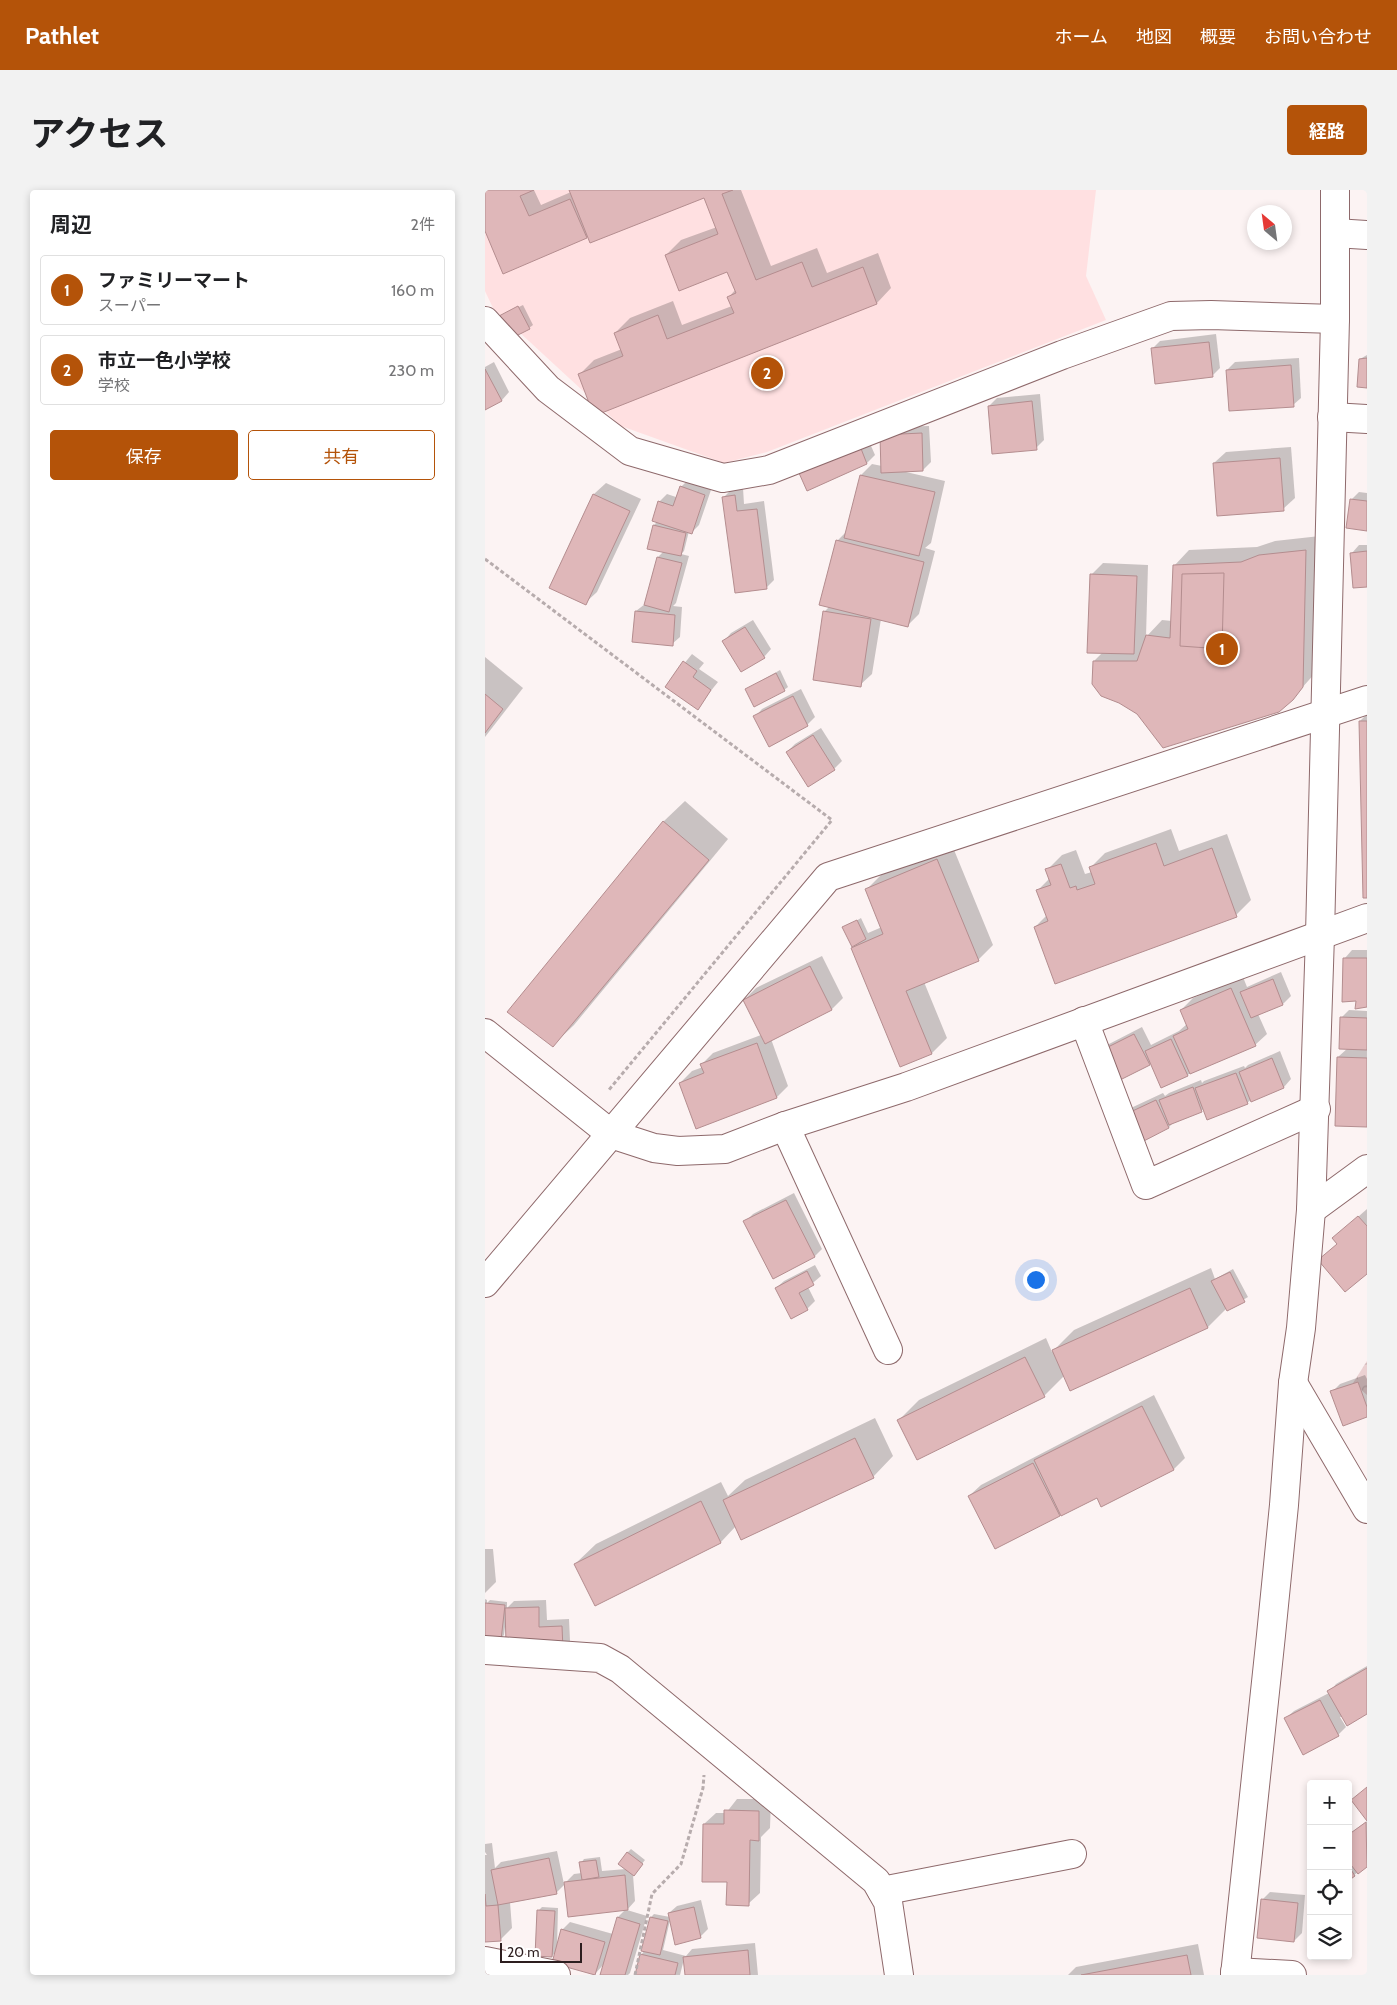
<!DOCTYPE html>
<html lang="ja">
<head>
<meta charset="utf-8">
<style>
  :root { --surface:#fff; --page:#f2f2f2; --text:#202124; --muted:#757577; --line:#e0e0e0; --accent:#b45309 }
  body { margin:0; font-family:Cabin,"Noto Sans JP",sans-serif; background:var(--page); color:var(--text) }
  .controls { position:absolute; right:15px; bottom:15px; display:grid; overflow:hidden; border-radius:5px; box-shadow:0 2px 8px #0003 }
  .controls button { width:45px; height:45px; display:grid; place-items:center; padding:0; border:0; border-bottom:1px solid var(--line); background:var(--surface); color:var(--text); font:25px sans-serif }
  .compass { position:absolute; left:762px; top:15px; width:45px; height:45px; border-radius:50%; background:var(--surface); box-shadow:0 2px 8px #0003; rotate:331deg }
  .scale { position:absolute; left:15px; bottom:12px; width:82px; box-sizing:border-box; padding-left:5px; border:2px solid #2d1e1f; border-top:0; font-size:14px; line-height:18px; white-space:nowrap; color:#2d1e1f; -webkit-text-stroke:4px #fff; paint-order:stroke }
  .you { position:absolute; left:550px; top:1089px; width:18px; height:18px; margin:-12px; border:4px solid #fff; border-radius:50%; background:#1a73e8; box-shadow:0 0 0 8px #1a73e833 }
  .badge { display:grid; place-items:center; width:32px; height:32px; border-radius:50%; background:var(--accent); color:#fff; font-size:16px; font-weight:700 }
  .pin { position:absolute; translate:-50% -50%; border:2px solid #fff; box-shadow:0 1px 5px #0006 }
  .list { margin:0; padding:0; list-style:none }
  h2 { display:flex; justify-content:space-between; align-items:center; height:65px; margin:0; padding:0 20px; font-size:21px }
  h2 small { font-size:16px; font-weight:400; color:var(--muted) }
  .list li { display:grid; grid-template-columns:32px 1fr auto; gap:15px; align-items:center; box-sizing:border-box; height:70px; margin:0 10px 10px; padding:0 10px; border:1px solid var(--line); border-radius:5px }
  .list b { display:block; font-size:19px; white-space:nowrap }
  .list p { margin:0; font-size:16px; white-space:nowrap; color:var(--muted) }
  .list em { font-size:16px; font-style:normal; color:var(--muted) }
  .actions { display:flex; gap:10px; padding:15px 20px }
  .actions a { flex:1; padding:11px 0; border:1px solid var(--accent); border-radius:5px; text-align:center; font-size:18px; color:var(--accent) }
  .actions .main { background:var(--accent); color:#fff }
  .icon { flex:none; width:28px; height:28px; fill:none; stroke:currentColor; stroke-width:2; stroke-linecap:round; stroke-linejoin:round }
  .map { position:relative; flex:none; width:882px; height:1785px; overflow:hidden; border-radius:5px }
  header { display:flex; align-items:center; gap:30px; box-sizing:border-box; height:70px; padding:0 25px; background:var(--accent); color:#fff }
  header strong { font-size:24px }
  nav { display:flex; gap:28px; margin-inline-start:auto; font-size:18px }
  .intro { display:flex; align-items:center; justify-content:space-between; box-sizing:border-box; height:120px; padding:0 30px }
  h1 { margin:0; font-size:35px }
  .button { padding:12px 22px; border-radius:5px; background:var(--accent); color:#fff; font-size:18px; font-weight:700 }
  main { display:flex; gap:30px; padding:0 30px }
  aside { flex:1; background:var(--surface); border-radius:5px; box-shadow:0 2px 8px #0003 }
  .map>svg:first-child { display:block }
  .built { fill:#ffe0e1 }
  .forest { fill:url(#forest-crowns) }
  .shadow { fill:#0003 }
  .building { fill:#dfb7b9; stroke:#b48d8f }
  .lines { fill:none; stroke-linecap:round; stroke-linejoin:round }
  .minor-casing { stroke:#8e696b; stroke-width:30 }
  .path { stroke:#b7acad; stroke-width:3; stroke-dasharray:4 2.5; stroke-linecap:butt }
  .minor { stroke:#fff; stroke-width:28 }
</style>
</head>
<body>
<header>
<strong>Pathlet</strong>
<nav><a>ホーム</a><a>地図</a><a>概要</a><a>お問い合わせ</a></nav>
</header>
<div class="intro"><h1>アクセス</h1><a class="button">経路</a></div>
<main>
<aside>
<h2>周辺<small>2件</small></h2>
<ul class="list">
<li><span class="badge">1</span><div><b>ファミリーマート</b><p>スーパー</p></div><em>160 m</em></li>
<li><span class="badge">2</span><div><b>市立一色小学校</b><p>学校</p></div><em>230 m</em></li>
</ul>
<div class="actions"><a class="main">保存</a><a>共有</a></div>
</aside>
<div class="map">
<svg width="882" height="1785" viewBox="0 0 882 1785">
  <defs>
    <pattern id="forest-crowns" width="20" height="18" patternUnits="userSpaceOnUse" patternTransform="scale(1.25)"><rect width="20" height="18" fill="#ebd1d2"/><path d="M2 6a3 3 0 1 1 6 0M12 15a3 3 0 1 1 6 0" fill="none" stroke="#cab3b4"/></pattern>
  </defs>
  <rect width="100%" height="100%" fill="#fcf3f3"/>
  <polygon class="built" points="0,0 611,0 601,86 621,130 282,262 239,273 136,236 8,118 0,101"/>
  <polygon class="forest" points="882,1171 882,1205 868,1193"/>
  <g class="shadow">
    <polygon points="0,0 49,0 56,15 86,2 85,0 256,0 286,76 332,58 342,83 393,63 406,98 392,113 94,185 109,170 137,159 130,143 145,128 188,111 197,135 247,116 244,107 250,100 243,80 181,65 196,50 232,37 220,7 101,47 0,38"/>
    <polygon points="38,115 48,135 44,138 15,126"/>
    <polygon points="731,144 735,178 727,186 667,159 675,151"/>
    <polygon points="882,165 882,197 875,169"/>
    <polygon points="814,168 816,208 808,215 742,180 750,172"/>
    <polygon points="9,172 24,202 17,210 0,219 0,177"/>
    <polygon points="555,204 559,250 551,258 504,216 512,208"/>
    <polygon points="444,236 446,272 438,280 421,282 460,291 446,353 440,358 450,361 434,424 422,436 396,429 387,484 375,495 339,422 344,417 352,351 363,340 376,285 387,274 397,276 404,237"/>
    <polygon points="383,249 390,265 382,273 322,299"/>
    <polygon points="806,257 810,308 798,319 729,273 741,262"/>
    <polygon points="204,289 227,297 214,335 207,342 204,341 199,361 196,364 204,366 191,413 188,416 197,417 195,447 187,454 151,421 160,414 173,367 179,361 164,358 169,335 173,331 174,312 182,304 191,307 196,297"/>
    <polygon points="121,293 156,309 112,402 100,413 66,397 109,304"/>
    <polygon points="258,298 259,314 279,311 289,390 282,397 238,308 246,300"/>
    <polygon points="874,302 882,303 882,339 866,310"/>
    <polygon points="835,346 832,481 807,509 609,471 618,462 606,385 618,373 663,375 661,447 677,430 687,431 689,376 704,360 772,357 790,351"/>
    <polygon points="874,355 882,355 882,396 867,363"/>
    <polygon points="268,430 286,459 279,467 239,451 246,443"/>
    <polygon points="207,464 219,473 214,479 233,492 212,518 181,496"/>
    <polygon points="0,467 38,498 0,547"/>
    <polygon points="295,480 303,497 299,500 262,499"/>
    <polygon points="316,499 330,527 322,535 284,555 270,527 277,519"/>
    <polygon points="882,524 882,706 875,531"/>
    <polygon points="336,538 357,571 349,579 302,562 310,554"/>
    <polygon points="200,611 243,649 89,835 68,855 23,822 179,631"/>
    <polygon points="686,639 694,661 742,644 766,710 751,725 550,737 562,725 552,701 565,688 562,680 577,665 591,660 600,684 607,682 605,678 620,663"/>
    <polygon points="467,655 508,755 493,770 439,792 462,848 447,863 416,876 367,758 372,753 359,738 376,728 383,743 397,737 381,700 396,685"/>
    <polygon points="867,760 882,760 882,815 860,768"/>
    <polygon points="337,766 358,808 347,819 286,849 303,896 292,907 195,893 207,881 218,877 217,874 228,863 276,845 259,810 271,798"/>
    <polygon points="796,782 806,806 798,814 773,824 782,844 770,855 702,885 666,872 664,874 617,861 624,854 657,837 666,855 694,841 702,834 696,820 708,808 758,787 762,797"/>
    <polygon points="864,820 882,821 882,936 853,867 863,858 856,828"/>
    <polygon points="795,861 806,889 799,897 767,910 767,909 762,913 719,919 689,932 684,937 641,925 648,917 678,903 680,906 684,903 716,890 717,893 719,891 759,876 760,878 763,875"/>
    <polygon points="309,1003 337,1059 330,1066 288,1087 260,1032 268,1024"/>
    <polygon points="882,1019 882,1082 853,1054 857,1041"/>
    <polygon points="330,1075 336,1086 323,1097 330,1111 322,1119 291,1098 299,1091"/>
    <polygon points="726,1078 730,1089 748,1079 763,1107 743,1119 742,1118 723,1137 580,1185 559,1206 414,1230 434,1210 561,1148 567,1162 589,1140"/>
    <polygon points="880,1185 882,1189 882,1226 847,1202 855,1194"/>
    <polygon points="669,1205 700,1268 689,1279 612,1306 576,1323 511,1357 484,1306 496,1295"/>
    <polygon points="390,1228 408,1266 388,1287 251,1336 236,1352 110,1414 90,1374 111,1354 236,1292 243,1306 260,1290"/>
    <polygon points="0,1359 8,1359 11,1392 0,1403"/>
    <polygon points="0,1409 2,1410 2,1413 5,1410 22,1412 22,1418 29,1411 61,1410 62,1430 84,1429 85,1451 77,1458 20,1437 19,1445 15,1449 0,1447"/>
    <polygon points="882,1476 882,1523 855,1527 861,1537 853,1545 801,1528 809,1521 844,1503 851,1494"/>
    <polygon points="252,1609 286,1609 285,1638 276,1647 275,1703 263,1714 243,1691 219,1634 231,1623 241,1623"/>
    <polygon points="882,1631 882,1676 863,1689 863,1645"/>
    <polygon points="7,1653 10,1678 16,1672 72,1661 79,1694 89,1684 97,1683 96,1673 99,1669 115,1667 117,1681 141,1679 142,1663 146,1659 160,1670 148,1685 150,1711 142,1720 162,1726 145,1783 143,1785 119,1785 118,1775 110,1784 71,1762 67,1766 54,1720 57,1717 73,1718 72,1758 77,1740 85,1732 128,1744 133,1727 141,1719 81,1693 71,1703 25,1712 27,1738 16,1749 0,1751 0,1665 2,1665 0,1662 0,1654"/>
    <polygon points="785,1702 820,1705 817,1743 809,1751 777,1710"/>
    <polygon points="216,1710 223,1739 215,1747 185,1730 178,1760 201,1766 207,1759 270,1753 273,1785 201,1785 199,1769 195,1785 151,1785 156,1765 160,1760 166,1727 169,1724 185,1727 184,1723 192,1716"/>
    <polygon points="713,1754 719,1785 583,1785 591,1777"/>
  </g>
  <g class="building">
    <polygon points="0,0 49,0 35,6 44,26 85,9 102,48 18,84 0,41"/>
    <polygon points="84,0 248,0 237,4 271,90 317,72 327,97 378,77 392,114 109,226 93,184 138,166 129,143 173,125 182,149 249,123 242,107 251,103 242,82 194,101 180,65 233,44 219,8 105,53"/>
    <polygon points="33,116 45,139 25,149 14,126"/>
    <polygon points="724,152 728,187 670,194 666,158"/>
    <polygon points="882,168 882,198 872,197 874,169"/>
    <polygon points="806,175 809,217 744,221 741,180"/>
    <polygon points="0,179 17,211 0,220"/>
    <polygon points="547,211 552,260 507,264 503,216"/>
    <polygon points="437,243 438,281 396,283 395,245"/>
    <polygon points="375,256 382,274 322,301 314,283"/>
    <polygon points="795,268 799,321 732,326 728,273"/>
    <polygon points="375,285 450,302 434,366 359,348"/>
    <polygon points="195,296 220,305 207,344 167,331 173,311 188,316"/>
    <polygon points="108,304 145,321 101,415 64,398"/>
    <polygon points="250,305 252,321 272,319 282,399 250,403 237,307"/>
    <polygon points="865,309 882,311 882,341 861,338"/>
    <polygon points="168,335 201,343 196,366 162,359"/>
    <polygon points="351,350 439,372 423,437 334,415"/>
    <polygon points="821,360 818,497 808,510 794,522 678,558 652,524 634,513 616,506 607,494 608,471 652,471 661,445 685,448 688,375 756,372 774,365"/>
    <polygon points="882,361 882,397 868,398 865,363"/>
    <polygon points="172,367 197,373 184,422 159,415"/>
    <polygon points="739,383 737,459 695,456 697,384"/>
    <polygon points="605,384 652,386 649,464 602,463"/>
    <polygon points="150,421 190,425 188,456 147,452"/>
    <polygon points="338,421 386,429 376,497 328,490"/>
    <polygon points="260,437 280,468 256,482 237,451"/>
    <polygon points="198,471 212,481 208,487 226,500 213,520 180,497"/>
    <polygon points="291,483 300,501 269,517 260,499"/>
    <polygon points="0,504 18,519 0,543"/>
    <polygon points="308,506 323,536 284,557 268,526"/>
    <polygon points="874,531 882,531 882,708 878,708"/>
    <polygon points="328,545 350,580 323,597 301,562"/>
    <polygon points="178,631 224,670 68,857 22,822"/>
    <polygon points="671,653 679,676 727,658 752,727 570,794 549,737 563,731 551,700 566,695 560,679 576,674 585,698 591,696 592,700 610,694 604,677"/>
    <polygon points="452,669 494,771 421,801 447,864 415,877 366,758 398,744 380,699"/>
    <polygon points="372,730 381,749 367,757 357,737"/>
    <polygon points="858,768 882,768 882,817 870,819 871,811 857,812"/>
    <polygon points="325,776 347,820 280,854 258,810"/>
    <polygon points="788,789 798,815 766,828 755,802"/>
    <polygon points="746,798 771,856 705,884 688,846 703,839 695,820"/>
    <polygon points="855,827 882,828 882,860 854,859"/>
    <polygon points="649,844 665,875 631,892 615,861"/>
    <polygon points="686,849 703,886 676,898 660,861"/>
    <polygon points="272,853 292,908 211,939 194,893 219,883 215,874"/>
    <polygon points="852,867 882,868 882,937 850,936"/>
    <polygon points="787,868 799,898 766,912 754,882"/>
    <polygon points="751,883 763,914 722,930 710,898"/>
    <polygon points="708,897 717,922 684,935 674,910"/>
    <polygon points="671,910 684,938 653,954 639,925"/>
    <polygon points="301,1010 330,1067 288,1089 258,1031"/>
    <polygon points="873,1026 882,1036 882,1084 860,1102 833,1070 852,1054 847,1048"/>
    <polygon points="322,1081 329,1095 314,1103 323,1120 306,1129 290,1098"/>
    <polygon points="745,1082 760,1112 742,1121 726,1091"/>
    <polygon points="705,1098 723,1138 585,1201 567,1160"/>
    <polygon points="540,1167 560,1207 432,1270 412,1230"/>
    <polygon points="873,1192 882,1217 882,1227 858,1236 845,1201"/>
    <polygon points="657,1216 689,1280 616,1317 612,1308 576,1326 549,1270"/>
    <polygon points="370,1248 389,1288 256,1350 238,1310"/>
    <polygon points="548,1273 575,1326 510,1359 483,1306"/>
    <polygon points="216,1311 236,1353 110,1416 89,1374"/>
    <polygon points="0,1413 20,1415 16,1450 0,1449"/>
    <polygon points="54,1417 54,1437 77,1436 78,1460 21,1453 20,1418"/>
    <polygon points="882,1478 882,1524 862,1536 842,1501"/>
    <polygon points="835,1510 854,1546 818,1565 799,1528"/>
    <polygon points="882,1597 882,1631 866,1610"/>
    <polygon points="239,1620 274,1621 274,1651 265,1650 264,1716 241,1715 242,1692 217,1692 218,1634 239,1634"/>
    <polygon points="881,1632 882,1677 873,1684 863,1671 863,1645"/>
    <polygon points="142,1662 158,1674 149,1686 133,1674"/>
    <polygon points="64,1668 72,1704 13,1715 6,1680"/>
    <polygon points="111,1670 114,1687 97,1690 94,1672"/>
    <polygon points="863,1675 870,1686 863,1691"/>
    <polygon points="140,1685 143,1720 83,1727 79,1692"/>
    <polygon points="0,1704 1,1716 13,1715 16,1751 0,1752"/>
    <polygon points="776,1709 813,1713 809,1752 772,1748"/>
    <polygon points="209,1717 216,1748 190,1755 183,1723"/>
    <polygon points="52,1720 70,1721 67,1767 50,1766"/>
    <polygon points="132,1727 155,1734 140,1785 115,1785"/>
    <polygon points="165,1727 183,1731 175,1765 156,1761"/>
    <polygon points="76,1739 120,1752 110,1785 67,1773"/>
    <polygon points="263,1760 265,1785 200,1785 198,1767"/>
    <polygon points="155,1764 193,1773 190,1785 150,1785"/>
    <polygon points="702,1765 706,1785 596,1785"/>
  </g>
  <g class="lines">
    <defs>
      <g id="minor">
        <polyline points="850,43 882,45"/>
        <polyline points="0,131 63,199 145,261 238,288 284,280 577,165 686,126 726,125 850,129"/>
        <polyline points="847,227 882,229"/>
        <polyline points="599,831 661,995 831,919"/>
        <polyline points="0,843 126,944 169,958 193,961 240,959 300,936 421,897 882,728"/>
        <polyline points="300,936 403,1160"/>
        <polyline points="826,1020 882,979"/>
        <polyline points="0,1093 343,687 882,510"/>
        <polyline points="808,1193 882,1319"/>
        <polyline points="0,1460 115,1468 135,1479 391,1691 403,1712 414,1785"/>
        <polyline points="397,1701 587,1664"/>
        <polyline points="0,1771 71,1785"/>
        <polyline points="750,1782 807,1785"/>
        <polyline points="750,1785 786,1445 799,1315 808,1193 816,1138 826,1020 835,745 850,129 850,0"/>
      </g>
    </defs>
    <use href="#minor" class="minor-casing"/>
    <g class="path">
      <polyline points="0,369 347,630 123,901"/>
      <polyline points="150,1785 167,1704 196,1674 218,1598 219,1585"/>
    </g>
    <use href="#minor" class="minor"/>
  </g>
</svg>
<div class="controls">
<button>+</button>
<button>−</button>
<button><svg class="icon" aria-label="locate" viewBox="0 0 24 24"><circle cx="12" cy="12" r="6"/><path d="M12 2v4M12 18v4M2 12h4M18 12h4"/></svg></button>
<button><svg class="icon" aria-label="layers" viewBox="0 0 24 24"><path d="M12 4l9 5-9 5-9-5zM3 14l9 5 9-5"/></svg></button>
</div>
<svg class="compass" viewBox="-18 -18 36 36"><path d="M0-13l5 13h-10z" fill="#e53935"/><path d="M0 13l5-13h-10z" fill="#757577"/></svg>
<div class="scale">20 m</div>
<div class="you"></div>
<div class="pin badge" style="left:737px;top:459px">1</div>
<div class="pin badge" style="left:282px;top:183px">2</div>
</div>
</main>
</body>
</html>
